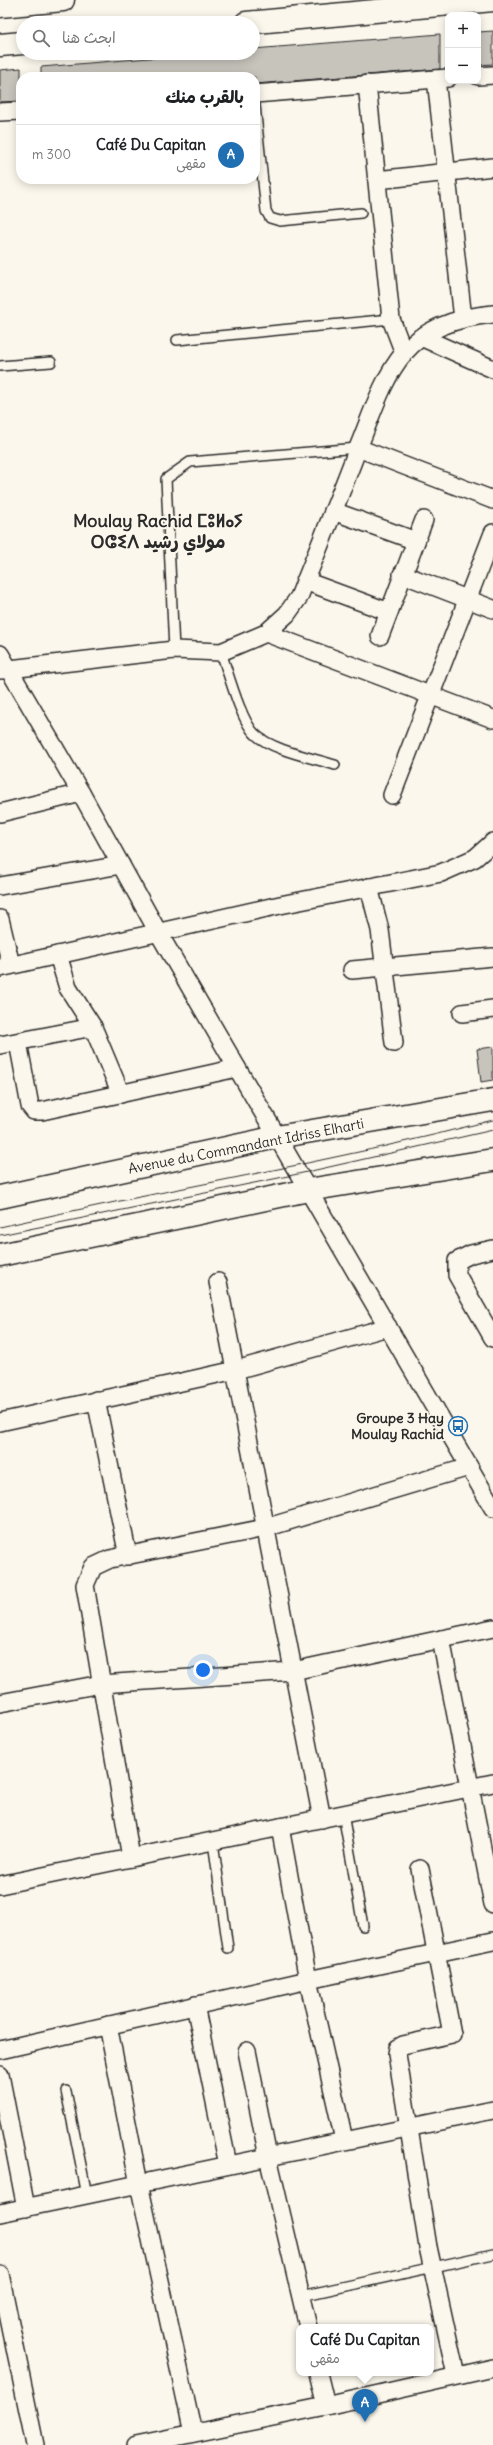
<!DOCTYPE html>
<html lang="ar">
<head>
<meta charset="utf-8">
<style>
  :root { --surface:#fff; --page:#f2f2f2; --text:#202124; --muted:#757577; --line:#e0e0e0; --accent:#1f6fb2 }
  body { margin:0; font-family:Delius,"Playpen Sans Arabic","Noto Sans Tifinagh",sans-serif; background:var(--page); color:var(--text); direction:rtl }
  .controls { position:absolute; right:12px; top:12px; display:grid; overflow:hidden; border-radius:8px; box-shadow:0 2px 10px #0003 }
  .controls button { width:36px; height:36px; display:grid; place-items:center; padding:0; border:0; border-bottom:1px solid var(--line); background:var(--surface); color:var(--text); font:20px sans-serif }
  .you { position:absolute; left:203px; top:1670px; width:14px; height:14px; margin:-10px; border:3px solid #fff; border-radius:50%; background:#1a73e8; box-shadow:0 0 0 6px #1a73e833 }
  .badge { display:grid; place-items:center; width:26px; height:26px; border-radius:50%; background:var(--accent); color:#fff; font-size:13px; font-weight:700 }
  .pin { position:absolute; translate:-50% -33px; filter:drop-shadow(0 1px 2px #0008) }
  .pin::after { content:''; position:absolute; top:21px; width:14px; height:12px; background:inherit; clip-path:polygon(0 0,100% 0,50% 100%) }
  .popup { position:absolute; left:296px; top:2324px; width:138px; height:52px; box-sizing:border-box; display:grid; place-content:center; border-radius:8px; background:var(--surface); filter:drop-shadow(0 1px 3px #0005); font-size:13px; white-space:nowrap; color:var(--muted) }
  .popup b { font-size:15px; color:var(--text) }
  .popup::after { content:''; position:absolute; left:50%; top:100%; margin-left:-8px; border:8px solid transparent; border-top-color:var(--surface) }
  .list { margin:0; padding:0; list-style:none }
  h2 { display:flex; justify-content:space-between; align-items:center; height:52px; margin:0; padding:0 16px; font-size:17px }
  h2 small { font-size:13px; font-weight:400; color:var(--muted) }
  .list li { display:grid; grid-template-columns:26px 1fr auto; gap:12px; align-items:center; box-sizing:border-box; height:60px; padding:0 16px; border-top:1px solid var(--line) }
  .list b { display:block; font-size:15px; white-space:nowrap }
  .list p { margin:0; font-size:13px; white-space:nowrap; color:var(--muted) }
  .list em { font-size:13px; font-style:normal; color:var(--muted) }
  .icon { flex:none; width:22px; height:22px; fill:none; stroke:currentColor; stroke-width:2; stroke-linecap:round; stroke-linejoin:round }
  .map { position:relative; flex:none; width:493px; height:2445px; overflow:hidden; direction:ltr }
  .search { position:absolute; background:var(--surface); box-shadow:0 2px 10px #0003; left:16px; top:16px; width:244px; height:44px; display:flex; align-items:center; gap:10px; box-sizing:border-box; padding:0 14px; border-radius:22px; color:var(--muted); font-size:15px }
  .panel { position:absolute; background:var(--surface); box-shadow:0 2px 10px #0003; left:16px; top:72px; width:244px; height:112px; border-radius:16px; direction:rtl }
  .map>svg:first-child { display:block }
  .building { fill:#c7c4bc; stroke:#2b2b2b }
  .lines { fill:none; stroke-linecap:round; stroke-linejoin:round }
  .service-casing { stroke:#2b2b2b; stroke-width:12 }
  .minor-casing { stroke:#2b2b2b; stroke-width:20 }
  .tertiary-casing { stroke:#2b2b2b; stroke-width:25 }
  .primary-casing { stroke:#2b2b2b; stroke-width:25 }
  .service { stroke:#fbf7ec; stroke-width:9 }
  .minor { stroke:#fbf7ec; stroke-width:17 }
  .tertiary { stroke:#fbf7ec; stroke-width:22 }
  .primary { stroke:#fbf7ec; stroke-width:22 }
  .tram { stroke:#2b2b2b; stroke-width:1 }
  .labels { text-anchor:middle; dominant-baseline:central; stroke-width:4; stroke-linejoin:round; paint-order:stroke }
  .street-label { font-size:14px; fill:#2b2b2b; stroke:#fbf7ec }
  .poi-label { font-size:14px; font-weight:bold; fill:#2b2b2b; stroke:#fbf7ec; text-anchor:end }
  .district-label { font-size:18px; font-weight:bold; fill:#2b2b2b; stroke:#fbf7ec }
</style>
</head>
<body>
<div class="map">
<svg width="493" height="2445" viewBox="0 0 493 2445">
  <rect width="100%" height="100%" fill="#fbf7ec"/>
  <filter id="ink" filterUnits="userSpaceOnUse"><feTurbulence type="fractalNoise" baseFrequency=".025" numOctaves="2"/><feDisplacementMap in="SourceGraphic" scale="8" xChannelSelector="R" yChannelSelector="G"/><feConvolveMatrix kernelMatrix="1 2 1 2 8 2 1 2 1" color-interpolation-filters="sRGB"/></filter>
  <g filter="url(#ink)">
    <g class="building">
      <polygon points="493,31 493,64 478,65 478,32"/>
      <polygon points="440,34 440,69 255,84 255,77 41,77 41,67 209,53 253,53 253,49"/>
      <polygon points="21,68 21,101 0,102 0,70"/>
      <polygon points="493,1047 493,1080 481,1082 477,1049"/>
    </g>
    <g class="lines">
      <defs>
        <g id="service">
          <polyline points="255,105 266,211 270,218 280,221 361,213"/>
          <polyline points="177,340 391,319"/>
          <polyline points="0,366 51,362"/>
          <polyline points="174,650 166,479 190,462 358,448"/>
          <path d="M221,652c7,20 20,69 34,82 16,16 58,24 80,31"/>
          <polyline points="343,1814 363,1926"/>
          <polyline points="213,1842 228,1948"/>
          <polyline points="66,2091 87,2195"/>
          <polyline points="301,2296 493,2254"/>
        </g>
        <g id="minor">
          <polyline points="478,76 493,75"/>
          <polyline points="436,79 463,319"/>
          <polyline points="367,84 391,319 404,353"/>
          <polyline points="255,94 448,78"/>
          <polyline points="0,112 21,111"/>
          <polyline points="377,180 493,167"/>
          <polyline points="421,337 493,369"/>
          <polyline points="358,448 493,500"/>
          <polyline points="333,511 416,541"/>
          <polyline points="402,574 493,609"/>
          <polyline points="305,581 389,612"/>
          <polyline points="266,633 493,719"/>
          <polyline points="380,636 424,520"/>
          <polyline points="0,654 81,793 158,932 493,1508"/>
          <path d="M1,670l173,-20 47,2 45,-19 21,-19 12,-17c20,-50 40,-99 59,-149 13,-31 24,-69 46,-95 22,-26 57,-36 89,-39"/>
          <polyline points="392,795 493,533"/>
          <polyline points="0,813 81,793"/>
          <polyline points="0,886 121,865"/>
          <polyline points="369,887 380,930 394,1043"/>
          <polyline points="0,919 11,965"/>
          <polyline points="58,955 68,988 93,1027 121,1094"/>
          <polyline points="0,968 280,905 441,873 475,858 493,842"/>
          <polyline points="352,970 493,957"/>
          <polyline points="462,1013 493,1009"/>
          <polyline points="18,1042 30,1106 34,1111 42,1111 237,1068"/>
          <polyline points="0,1045 93,1027"/>
          <polyline points="493,1249 471,1254 457,1261 457,1275 493,1338"/>
          <polyline points="218,1282 322,1819"/>
          <polyline points="96,1400 128,1556"/>
          <polyline points="0,1422 236,1370 388,1327"/>
          <polyline points="441,1639 493,1904"/>
          <polyline points="0,1703 101,1684 293,1671 493,1628"/>
          <polyline points="280,1827 308,1980 344,2140"/>
          <polyline points="131,1858 85,1585 93,1567 110,1559 265,1528 469,1467"/>
          <polyline points="420,1869 452,2034 403,2045 398,2048 397,2054 428,2247 456,2375"/>
          <polyline points="0,1885 493,1783"/>
          <polyline points="195,2005 228,2165"/>
          <polyline points="108,2025 139,2184 193,2433"/>
          <polyline points="0,2050 308,1980 493,1941"/>
          <polyline points="247,2051 268,2157 308,2327"/>
          <polyline points="0,2075 26,2208"/>
          <polyline points="0,2213 493,2110"/>
          <polyline points="0,2274 35,2445"/>
          <polyline points="318,2373 326,2406"/>
          <polyline points="136,2445 326,2406 493,2368"/>
        </g>
        <g id="tertiary">
          <polyline points="0,6 63,0"/>
          <polyline points="246,23 493,0"/>
          <polyline points="0,45 23,43"/>
        </g>
        <g id="primary">
          <polyline points="0,1197 277,1137 493,1100"/>
          <polyline points="0,1255 308,1190 493,1160"/>
        </g>
      </defs>
      <use href="#service" class="service-casing"/>
      <use href="#minor" class="minor-casing"/>
      <use href="#tertiary" class="tertiary-casing"/>
      <use href="#primary" class="primary-casing"/>
      <use href="#service" class="service"/>
      <use href="#minor" class="minor"/>
      <use href="#tertiary" class="tertiary"/>
      <use href="#primary" class="primary"/>
      <g class="tram">
        <path d="M0,1227c164,-38 330,-64 493,-107"/>
        <polyline points="0,1235 298,1174 493,1130"/>
      </g>
    </g>
  </g>
  <defs>
    <symbol id="bus-ring" viewBox="-11 -11 22 22"><circle r="9.5" fill="#fbf7ec" stroke="#1f6fb2" stroke-width="1.5"/><path d="M-5-6H5V4H4V6H2V4H-2V6H-4V4H-5ZM-3.5-4V0h7V-4ZM-3.5 1.2v1.5H-2V1.2ZM2 1.2v1.5H3.5V1.2Z" fill="#1f6fb2"/></symbol>
  </defs>
  <g fill-rule="evenodd">
    <use href="#bus-ring" x="447" y="1415" width="22" height="22"/>
  </g>
  <g class="labels">
    <g class="street-label">
      <text transform="translate(246 1146) rotate(-11)">Avenue du Commandant Idriss Elharti</text>
    </g>
    <g class="poi-label">
      <text x="444" y="1418">Groupe 3 Hay<tspan x="444" dy="16">Moulay Rachid</tspan></text>
    </g>
    <g class="district-label">
      <text x="158" y="520">Moulay Rachid ⵎⵓⵍⴰⵢ<tspan x="158" dy="21">ⵔⵛⵉⴷ مولاي رشيد</tspan></text>
    </g>
  </g>
</svg>
<div class="controls">
<button>+</button>
<button>−</button>
</div>
<div class="you"></div>
<div class="pin badge" style="left:365px;top:2422px">A</div>
<div class="popup"><b>Café Du Capitan</b>مقهى</div>
<div class="search"><svg class="icon" aria-label="search" viewBox="0 0 24 24"><circle cx="10" cy="10" r="6"/><path d="M15 15l6 6"/></svg>ابحث هنا</div>
<section class="panel">
<h2>بالقرب منك<small></small></h2>
<ul class="list">
<li><span class="badge">A</span><div><b>Café Du Capitan</b><p>مقهى</p></div><em>300 m</em></li>
</ul>
</section>
</div>
</body>
</html>
